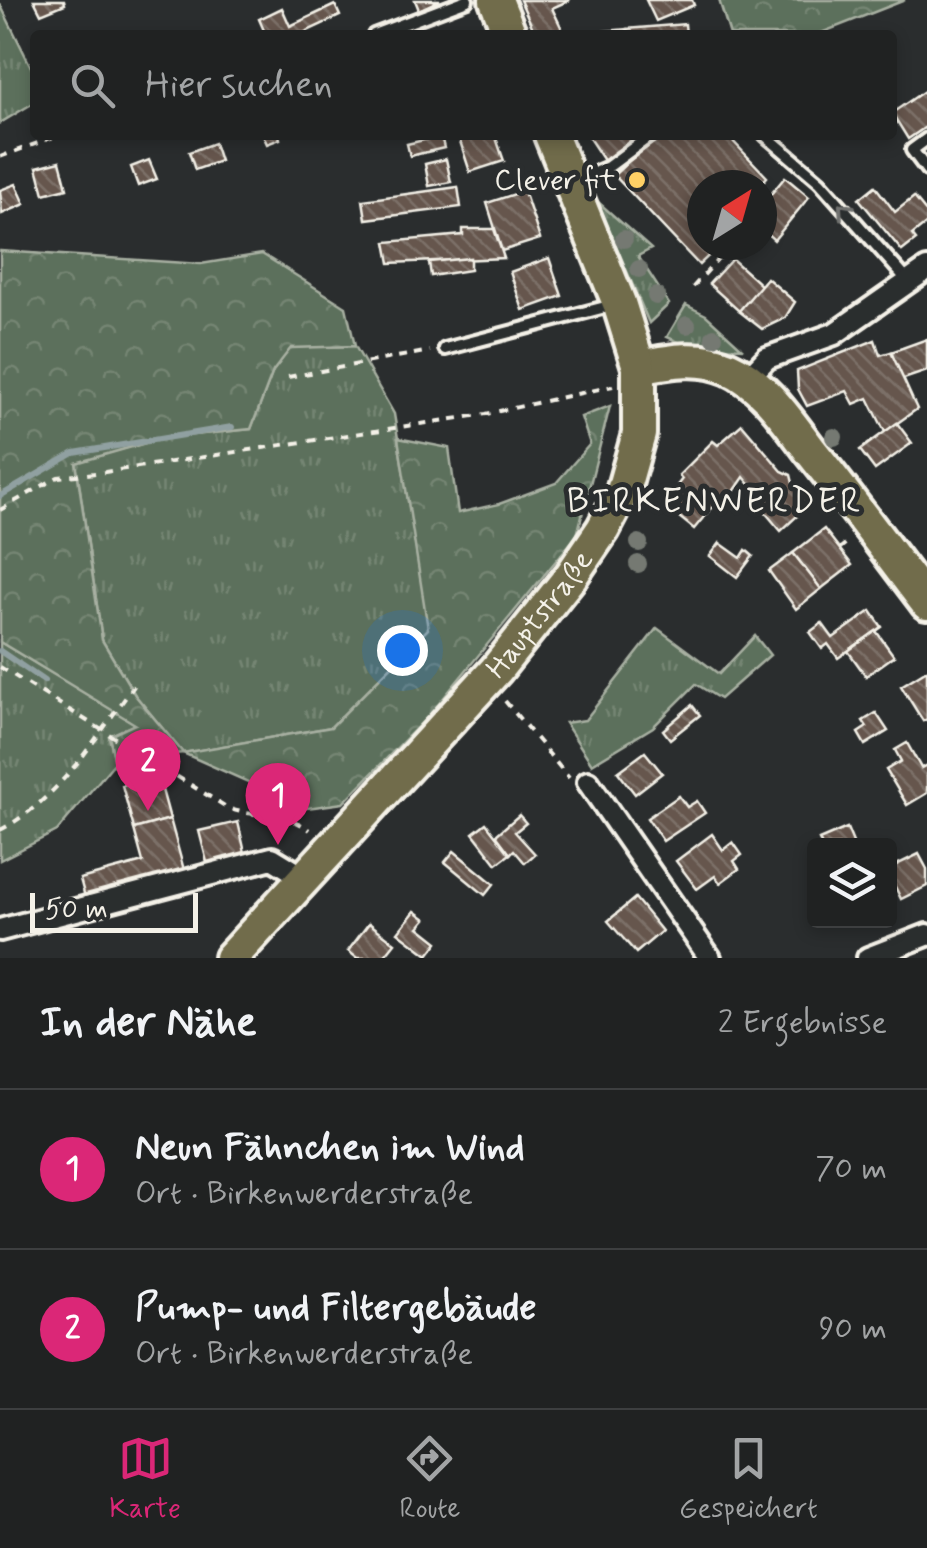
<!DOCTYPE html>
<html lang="de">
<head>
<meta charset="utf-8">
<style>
  :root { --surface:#202222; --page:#2d2f2f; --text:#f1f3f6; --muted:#a2a4a5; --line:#3d3f40; --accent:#db2777 }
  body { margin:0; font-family:Mynerve,sans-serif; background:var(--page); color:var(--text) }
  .controls { position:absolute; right:30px; bottom:30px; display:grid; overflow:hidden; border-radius:10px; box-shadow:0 5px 15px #0003 }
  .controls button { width:90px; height:90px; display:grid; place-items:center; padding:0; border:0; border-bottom:2px solid var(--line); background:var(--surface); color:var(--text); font:50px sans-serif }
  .compass { position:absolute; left:687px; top:170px; width:90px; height:90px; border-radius:50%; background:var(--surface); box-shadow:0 5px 15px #0003; rotate:37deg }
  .scale { position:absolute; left:30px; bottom:25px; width:168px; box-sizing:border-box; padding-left:10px; border:5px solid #f4f1e8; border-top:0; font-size:28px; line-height:35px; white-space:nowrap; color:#f4f1e8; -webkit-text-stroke:8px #2a2d2e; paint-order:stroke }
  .you { position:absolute; left:402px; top:650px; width:35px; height:35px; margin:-25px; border:8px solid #fff; border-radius:50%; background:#1a73e8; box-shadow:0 0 0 15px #1a73e833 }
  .badge { display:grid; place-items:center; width:65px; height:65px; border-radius:50%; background:var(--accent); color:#fff; font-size:32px; font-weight:700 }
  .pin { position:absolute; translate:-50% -82px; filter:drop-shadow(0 2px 5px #0008) }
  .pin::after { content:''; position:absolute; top:52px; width:35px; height:30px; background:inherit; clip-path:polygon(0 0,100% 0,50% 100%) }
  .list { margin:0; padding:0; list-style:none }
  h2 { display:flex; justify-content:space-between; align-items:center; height:130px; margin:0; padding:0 40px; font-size:42px }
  h2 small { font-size:32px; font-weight:400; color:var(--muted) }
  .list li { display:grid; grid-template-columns:65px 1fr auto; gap:30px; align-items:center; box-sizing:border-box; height:160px; padding:0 40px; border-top:2px solid var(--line) }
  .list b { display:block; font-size:38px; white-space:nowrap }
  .list p { margin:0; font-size:32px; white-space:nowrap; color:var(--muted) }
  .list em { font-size:32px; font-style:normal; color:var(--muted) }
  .icon { flex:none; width:55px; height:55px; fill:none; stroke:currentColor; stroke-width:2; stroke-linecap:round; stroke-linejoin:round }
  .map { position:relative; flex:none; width:927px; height:958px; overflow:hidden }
  .search { position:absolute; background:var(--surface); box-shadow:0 5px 15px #0003; left:30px; right:30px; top:30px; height:110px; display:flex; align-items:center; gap:25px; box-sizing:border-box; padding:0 35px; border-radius:10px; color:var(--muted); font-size:38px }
  .sheet { height:450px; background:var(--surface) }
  nav { display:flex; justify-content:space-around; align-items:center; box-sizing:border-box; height:140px; border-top:2px solid var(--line); background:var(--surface); font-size:28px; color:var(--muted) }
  nav a { display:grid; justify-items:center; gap:5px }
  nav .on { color:var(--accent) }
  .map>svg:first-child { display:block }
  .grass { fill:url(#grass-tufts); stroke:#a8b0a2; stroke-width:2.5 }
  .forest { fill:url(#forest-crowns); stroke:#a8b0a2; stroke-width:2.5 }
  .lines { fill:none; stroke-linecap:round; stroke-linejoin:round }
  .stream { stroke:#90a0a1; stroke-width:6 }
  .building { fill:url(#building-back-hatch); stroke:#f4f1e8; stroke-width:2.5 }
  .lane-casing { stroke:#f4f1e8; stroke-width:18 }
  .street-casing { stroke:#f4f1e8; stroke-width:28 }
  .primary-casing { stroke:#f4f1e8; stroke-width:40 }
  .path { stroke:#f4f1e8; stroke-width:4; stroke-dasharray:8 8; stroke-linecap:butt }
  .lane { stroke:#2a2d2e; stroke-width:10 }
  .street { stroke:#2a2d2e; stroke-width:20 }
  .primary { stroke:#716c4b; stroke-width:32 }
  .tree { fill:#747972 }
  .oneway { stroke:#71726f }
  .poi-dot { fill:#ffd166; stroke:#2a2d2e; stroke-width:4 }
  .labels { text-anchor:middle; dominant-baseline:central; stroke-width:10; stroke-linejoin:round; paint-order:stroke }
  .poi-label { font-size:30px; fill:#f4f1e8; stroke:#2a2d2e; text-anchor:end }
  .street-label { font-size:30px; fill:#f4f1e8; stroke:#2a2d2e }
  .quarter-label { font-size:35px; letter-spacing:2.5px; fill:#f4f1e8; stroke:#2a2d2e }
</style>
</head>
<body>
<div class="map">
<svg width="927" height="958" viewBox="0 0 927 958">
  <defs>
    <pattern id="grass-tufts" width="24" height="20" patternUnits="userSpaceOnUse" patternTransform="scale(2.5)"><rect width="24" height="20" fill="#5c705b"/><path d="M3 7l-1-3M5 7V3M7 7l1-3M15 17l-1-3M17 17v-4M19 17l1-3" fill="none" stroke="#748573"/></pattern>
    <pattern id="forest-crowns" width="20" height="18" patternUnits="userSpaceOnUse" patternTransform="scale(2.5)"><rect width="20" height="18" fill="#5c705b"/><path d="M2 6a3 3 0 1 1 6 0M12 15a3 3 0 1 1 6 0" fill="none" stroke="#748573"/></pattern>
    <pattern id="building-back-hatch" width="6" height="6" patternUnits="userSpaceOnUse" patternTransform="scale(2.5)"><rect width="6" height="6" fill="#66574e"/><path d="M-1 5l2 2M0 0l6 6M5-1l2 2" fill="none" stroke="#7c7068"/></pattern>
  </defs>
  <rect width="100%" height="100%" fill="#2a2d2e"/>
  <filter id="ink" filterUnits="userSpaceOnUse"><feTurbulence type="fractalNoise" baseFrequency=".01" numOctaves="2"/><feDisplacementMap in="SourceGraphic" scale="20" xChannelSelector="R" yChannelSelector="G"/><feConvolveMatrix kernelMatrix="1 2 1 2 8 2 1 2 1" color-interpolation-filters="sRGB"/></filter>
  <g filter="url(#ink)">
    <g class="grass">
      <polygon points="0,4 35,75 35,102 0,123"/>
      <polygon points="597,201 651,249 638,256 669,304 649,323"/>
      <polygon points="686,305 706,315 742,348 688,346 667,337"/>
      <polygon points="355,346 394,414 429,629 331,727 183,753 135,695 102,640 76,462 163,438 251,429 273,371 291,347"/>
      <polygon points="657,628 719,674 755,636 770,655 720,699 696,684 653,727 592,764 565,723 585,720"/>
      <polygon points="0,642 136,724 109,736 115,762 57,831 0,860"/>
    </g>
    <g class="forest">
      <polygon points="719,0 905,0 816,35 730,35"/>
      <polygon points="0,251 201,264 262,254 346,307 355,346 291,348 273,371 251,429 163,438 76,463 102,640 135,695 183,753 331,727 428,629 398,438 449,448 458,513 499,504 556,483 590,444 581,417 610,406 577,535 432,712 343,803 307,808 183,753 115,762 109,736 135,724 0,642"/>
    </g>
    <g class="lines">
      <g class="stream">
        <polyline points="0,496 74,453 232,427"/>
        <polyline points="0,651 44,681"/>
      </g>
    </g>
    <g class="building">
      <polygon points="34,0 64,0 65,4 41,14"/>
      <polygon points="415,0 440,0 419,10"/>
      <polygon points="520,0 570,0 552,8 562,29 548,35 536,35"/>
      <polygon points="646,0 692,0 694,5 656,21"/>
      <polygon points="335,5 340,16 299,35 266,35 259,19 282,8 290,26"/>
      <polygon points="685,24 686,35 628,35 627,29"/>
      <polygon points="627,29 628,35 569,34"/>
      <polygon points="927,89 927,126 908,139 892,113"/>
      <polygon points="263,135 279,135 280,139 267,144"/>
      <polygon points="458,135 495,135 504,161 470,172"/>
      <polygon points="587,135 637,135 641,140 605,162"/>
      <polygon points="668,135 727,135 767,177 760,185 702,185 702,245 720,245 699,265 614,175 648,143"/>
      <polygon points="441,136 444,148 410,156 407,144"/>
      <polygon points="214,143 220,161 195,170 189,152"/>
      <polygon points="446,159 451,182 429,186 425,164"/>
      <polygon points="149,160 157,179 138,186 131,167"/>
      <polygon points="60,161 67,188 44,194 37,167"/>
      <polygon points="785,177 809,197 774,240 762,229 762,205"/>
      <polygon points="16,184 25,204 2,214 0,190"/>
      <polygon points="875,186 895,212 914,197 927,213 927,223 912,235 916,240 902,251 859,199"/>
      <polygon points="458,187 461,207 366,219 363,200"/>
      <polygon points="524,191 540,239 502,251 487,203"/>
      <polygon points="463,229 494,229 504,258 390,263 386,242 463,235"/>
      <polygon points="470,258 470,270 431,276 429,262"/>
      <polygon points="549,258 562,296 523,310 510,272"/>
      <polygon points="732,259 762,286 739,311 709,284"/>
      <polygon points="767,278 795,302 785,318 762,329 739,311"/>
      <polygon points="927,339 927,371 901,380 891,352"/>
      <polygon points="875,340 880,355 891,352 917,409 885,432 868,398 854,404 847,391 807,406 798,389 797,371"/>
      <polygon points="897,423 912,443 875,470 860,450"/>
      <polygon points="742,424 782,471 791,475 793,483 810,504 781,531 753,498 758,494 744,477 731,496 717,501 694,529 663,504 682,479 679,475 713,441 718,445"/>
      <polygon points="824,529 852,565 821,589 793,553"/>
      <polygon points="720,543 741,558 746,550 753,556 737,577 710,556"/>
      <polygon points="793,553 821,589 796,609 769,571"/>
      <polygon points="871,611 882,627 838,658 828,644 822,649 810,632 822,623 833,638"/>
      <polygon points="876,631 894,656 866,676 848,651"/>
      <polygon points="927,670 927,719 923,721 901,686"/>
      <polygon points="692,705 700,715 670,739 663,730"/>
      <polygon points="876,713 888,731 865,745 858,733 867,727 863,721"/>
      <polygon points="907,743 921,768 927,765 927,793 907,805 886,770 901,761 895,750"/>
      <polygon points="645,752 662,773 635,794 618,772"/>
      <polygon points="158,775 170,819 134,829 122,785"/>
      <polygon points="679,796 687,807 697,801 705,813 663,841 647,818"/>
      <polygon points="519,815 526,823 515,832 535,854 525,863 514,850 510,854 496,835"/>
      <polygon points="170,819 184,870 85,897 80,879 143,862 134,829"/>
      <polygon points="238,822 246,857 208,866 199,831"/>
      <polygon points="486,823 510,854 497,864 473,833"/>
      <polygon points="847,828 854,845 822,846 819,840"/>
      <polygon points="712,834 723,850 733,842 742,855 734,861 739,869 720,883 715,876 697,889 676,861"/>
      <polygon points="454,851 494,884 485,895 445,862"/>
      <polygon points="919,854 927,869 927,886 901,899 890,876 890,868"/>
      <polygon points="635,898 662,931 636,953 608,921"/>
      <polygon points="415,911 426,919 419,927 438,942 428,955 398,932"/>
      <polygon points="369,923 395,943 383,958 357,958 348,951"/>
    </g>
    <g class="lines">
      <defs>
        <g id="lane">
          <polyline points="374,35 467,0"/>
          <polyline points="765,135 820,182 908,281"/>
          <polyline points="927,139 912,150 927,170"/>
          <polyline points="575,181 608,167 651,135"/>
          <polyline points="445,349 613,305"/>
        </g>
        <g id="street">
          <polyline points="747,379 767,358 834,334 927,269"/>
          <polyline points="588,782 710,958"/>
          <polyline points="0,930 272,858 303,877"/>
          <polyline points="868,958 927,935"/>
        </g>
        <g id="primary">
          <polyline points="496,0 510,35"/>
          <path d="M639,367c31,-6 60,-12 90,1 34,15 59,53 81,82 40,50 78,102 117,153"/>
          <path id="s1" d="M231,958l265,-288 75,-94 32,-47 20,-38 16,-57v-67l-20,-64 -68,-168"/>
        </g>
      </defs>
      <use href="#lane" class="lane-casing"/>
      <use href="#street" class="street-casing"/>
      <use href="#primary" class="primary-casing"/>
      <g class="path">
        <polyline points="0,157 59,135"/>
        <polyline points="693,287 731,245"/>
        <polyline points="288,377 430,351"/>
        <polyline points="0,510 58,477 105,472 486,414 613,386"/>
        <polyline points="839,549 849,541"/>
        <path d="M0,667l228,141c28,11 57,3 82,22"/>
        <polyline points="505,701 569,778"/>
        <path d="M0,830c59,-30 95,-92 134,-144"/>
      </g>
      <use href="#lane" class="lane"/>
      <use href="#street" class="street"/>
      <use href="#primary" class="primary"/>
    </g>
    <g class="tree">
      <circle cx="624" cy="239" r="9"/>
      <circle cx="639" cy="269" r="9"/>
      <circle cx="656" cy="296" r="9"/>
      <circle cx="687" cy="325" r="9"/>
      <circle cx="714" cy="337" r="9"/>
      <circle cx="834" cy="437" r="9"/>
      <circle cx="639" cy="543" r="9"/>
      <circle cx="638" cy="564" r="9"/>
    </g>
    <defs><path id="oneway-chevron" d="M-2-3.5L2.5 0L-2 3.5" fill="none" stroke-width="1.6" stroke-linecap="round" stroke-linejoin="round" transform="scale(2.5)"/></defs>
    <use class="oneway" href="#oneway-chevron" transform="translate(844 209) rotate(-132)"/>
  </g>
  <circle class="poi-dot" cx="637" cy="180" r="10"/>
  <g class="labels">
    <g class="poi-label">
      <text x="617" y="180">Clever fit</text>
    </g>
    <g class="street-label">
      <text stroke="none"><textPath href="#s1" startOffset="462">Hauptstraße</textPath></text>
    </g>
    <g class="quarter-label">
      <text x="715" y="502">BIRKENWERDER</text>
    </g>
  </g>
</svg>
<div class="controls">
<button><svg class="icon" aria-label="layers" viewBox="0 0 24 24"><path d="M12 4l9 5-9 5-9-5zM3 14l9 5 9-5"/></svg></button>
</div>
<svg class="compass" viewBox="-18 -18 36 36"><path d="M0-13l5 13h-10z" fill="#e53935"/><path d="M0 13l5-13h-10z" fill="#a2a4a5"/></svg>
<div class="scale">50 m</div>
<div class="you"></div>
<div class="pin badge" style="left:278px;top:845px">1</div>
<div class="pin badge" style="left:148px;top:811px">2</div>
<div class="search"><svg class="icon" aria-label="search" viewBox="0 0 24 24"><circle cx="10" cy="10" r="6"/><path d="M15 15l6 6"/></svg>Hier suchen</div>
</div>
<section class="sheet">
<h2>In der Nähe<small>2 Ergebnisse</small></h2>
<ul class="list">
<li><span class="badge">1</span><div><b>Neun Fähnchen im Wind</b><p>Ort · Birkenwerderstraße</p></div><em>70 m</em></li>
<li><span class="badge">2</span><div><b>Pump- und Filtergebäude</b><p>Ort · Birkenwerderstraße</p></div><em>90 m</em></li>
</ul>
</section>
<nav>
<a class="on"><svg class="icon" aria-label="map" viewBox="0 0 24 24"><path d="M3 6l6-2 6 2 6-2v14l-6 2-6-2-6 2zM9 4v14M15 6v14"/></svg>Karte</a>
<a><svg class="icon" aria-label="directions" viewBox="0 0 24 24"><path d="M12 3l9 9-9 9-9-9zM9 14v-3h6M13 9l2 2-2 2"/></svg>Route</a>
<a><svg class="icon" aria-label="saved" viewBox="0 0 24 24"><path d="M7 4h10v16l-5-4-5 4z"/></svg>Gespeichert</a>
</nav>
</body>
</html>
